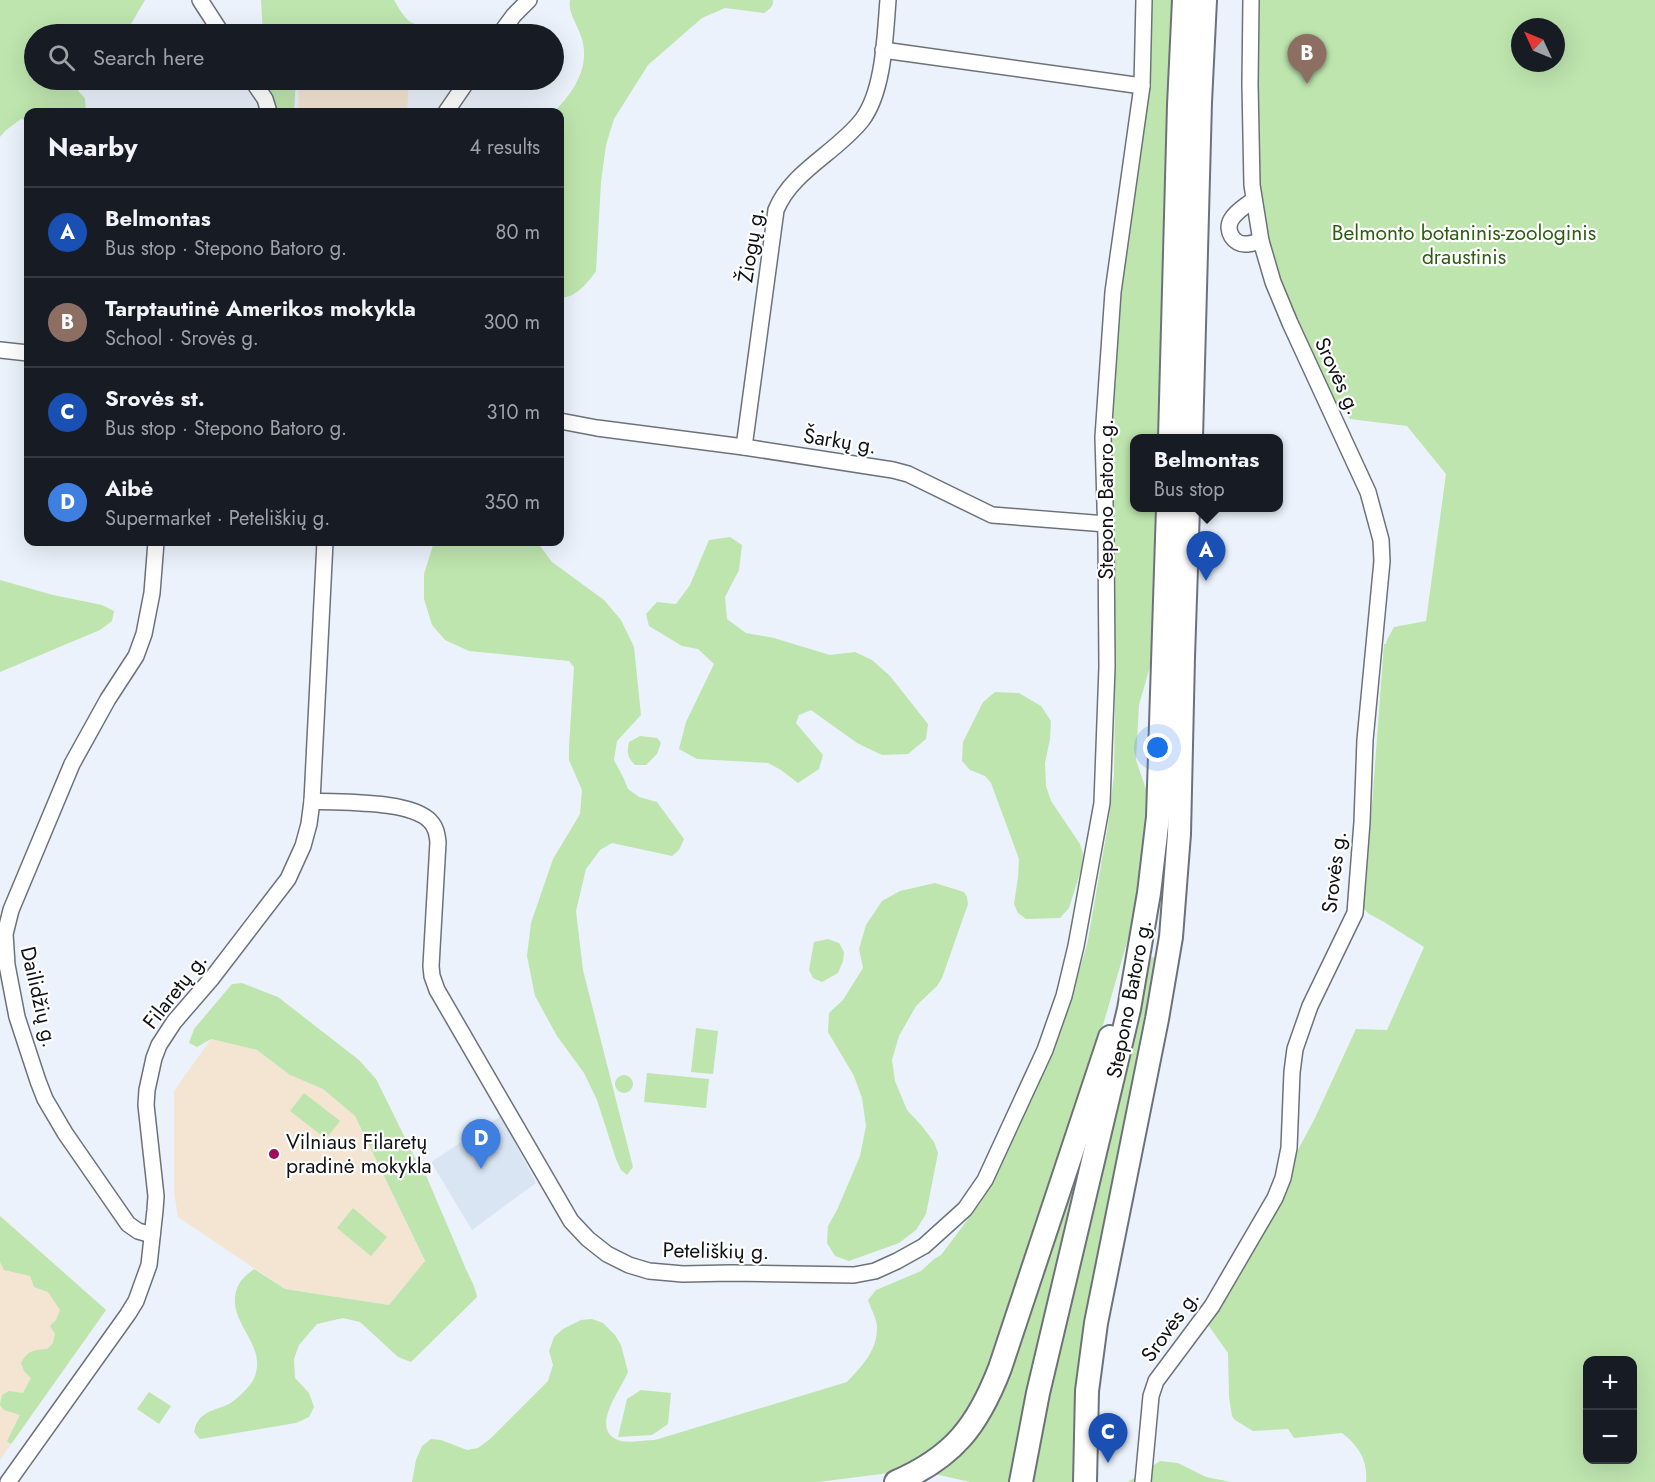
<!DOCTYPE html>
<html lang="en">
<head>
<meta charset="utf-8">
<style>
  :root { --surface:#171b24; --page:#20242c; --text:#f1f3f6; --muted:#9ea1a6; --line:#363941; --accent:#cc8bae }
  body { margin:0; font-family:Jost,sans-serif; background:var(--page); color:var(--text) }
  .controls { position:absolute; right:18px; bottom:18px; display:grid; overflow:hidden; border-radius:12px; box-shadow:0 6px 24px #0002 }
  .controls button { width:54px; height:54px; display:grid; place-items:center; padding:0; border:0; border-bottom:2px solid var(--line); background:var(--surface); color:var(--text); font:30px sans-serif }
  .compass { position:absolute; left:1511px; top:18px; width:54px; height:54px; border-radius:50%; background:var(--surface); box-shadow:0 6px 24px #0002; rotate:314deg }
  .you { position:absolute; left:1158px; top:748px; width:21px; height:21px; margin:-15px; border:4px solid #fff; border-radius:50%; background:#1a73e8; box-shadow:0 0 0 9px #1a73e833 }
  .badge { display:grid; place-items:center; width:39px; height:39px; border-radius:50%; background:var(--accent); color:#fff; font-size:20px; font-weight:700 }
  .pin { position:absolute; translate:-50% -50px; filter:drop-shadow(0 2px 3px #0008) }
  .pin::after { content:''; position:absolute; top:32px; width:21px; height:18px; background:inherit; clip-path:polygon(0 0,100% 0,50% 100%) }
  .popup { position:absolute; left:1130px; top:434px; width:153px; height:78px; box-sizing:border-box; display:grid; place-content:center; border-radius:12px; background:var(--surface); filter:drop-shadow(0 2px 4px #0005); font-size:20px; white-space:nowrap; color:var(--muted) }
  .popup b { font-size:22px; color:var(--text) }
  .popup::after { content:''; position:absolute; left:50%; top:100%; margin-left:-12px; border:12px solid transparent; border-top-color:var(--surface) }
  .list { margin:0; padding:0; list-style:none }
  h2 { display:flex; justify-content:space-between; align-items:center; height:78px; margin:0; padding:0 24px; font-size:26px }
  h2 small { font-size:20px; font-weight:400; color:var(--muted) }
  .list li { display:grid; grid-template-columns:39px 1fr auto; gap:18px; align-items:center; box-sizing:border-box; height:90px; padding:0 24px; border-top:2px solid var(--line) }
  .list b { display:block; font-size:22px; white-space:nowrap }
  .list p { margin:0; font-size:20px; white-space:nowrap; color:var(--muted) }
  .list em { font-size:20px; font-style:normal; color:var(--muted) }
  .icon { flex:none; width:33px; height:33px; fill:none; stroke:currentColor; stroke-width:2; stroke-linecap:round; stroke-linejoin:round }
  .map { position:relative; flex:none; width:1655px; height:1482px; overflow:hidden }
  .search { position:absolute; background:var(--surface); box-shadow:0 6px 24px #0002; left:24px; top:24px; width:540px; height:66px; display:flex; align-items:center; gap:15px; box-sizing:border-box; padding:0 21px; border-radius:33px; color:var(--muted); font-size:22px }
  .panel { position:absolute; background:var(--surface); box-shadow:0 6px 24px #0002; left:24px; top:108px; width:540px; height:438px; border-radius:12px }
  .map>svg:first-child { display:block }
  .built { fill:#dae5f4 }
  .industrial { fill:#f4e5d2 }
  .education { fill:#f4e4d2 }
  .green { fill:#bee5ae; fill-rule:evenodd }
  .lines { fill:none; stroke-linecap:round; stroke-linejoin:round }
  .street-casing { stroke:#6d727a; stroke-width:18 }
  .primary-casing { stroke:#6d727a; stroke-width:26 }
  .street { stroke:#fff; stroke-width:15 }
  .primary { stroke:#fff; stroke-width:22 }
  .poi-dot { fill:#9e0b56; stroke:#fff; stroke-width:2 }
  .labels { text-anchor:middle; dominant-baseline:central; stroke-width:4.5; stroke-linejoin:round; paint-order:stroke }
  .park-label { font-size:21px; fill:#2c5e0e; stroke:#fff }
  .street-label { font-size:21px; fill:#101215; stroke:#fff }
  .poi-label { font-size:21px; fill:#101215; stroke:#fff; text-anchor:start }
</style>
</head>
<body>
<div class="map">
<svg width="1655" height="1482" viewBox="0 0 1655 1482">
  <rect width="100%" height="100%" fill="#ebf2fb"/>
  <polygon class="built" points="501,1116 536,1183 472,1230 431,1162"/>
  <polygon class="industrial" points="299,80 409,80 407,112 298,112"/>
  <g class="education">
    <polygon points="211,1039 257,1050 290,1075 323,1089 355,1116 425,1262 389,1305 285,1289 178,1217 174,1192 174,1091"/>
    <polygon points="0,1216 106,1310 0,1460"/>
  </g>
  <g class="green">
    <polygon points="0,0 145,0 125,34 34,34 34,80 86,80 78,91 85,98 86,112 28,112 28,121 21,119 5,131 0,137"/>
    <path d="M261,0h133c4,7 9,16 15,21 9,7 20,1 32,13h-178z"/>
    <path d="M570,0h203c1,6 -4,10 -9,13l-39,-5 -23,10 -54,47 -34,54 -8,26 -5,37 -5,89c-8,12 -21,27 -36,27v-186h-6c22,-23 39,-49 25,-81 -4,-10 -11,-20 -9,-31z"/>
    <path d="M1150,0h24l-14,438h-26v70h25l-4,141 -16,56 -3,55 13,38 -6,62 -15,79 -27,93 -114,343 -10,27 -25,34 -40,29 -23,8 -71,9h-406l4,-22 6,-14 9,-7 10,1 26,10 11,-2 12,-9 58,-58 5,-16 -4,-14 5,-14 9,-8 18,-9 11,-1 11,4 12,12 6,10 7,27c-7,18 -41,59 -7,69 10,2 24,-1 34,-1l192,-58c15,-16 30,-31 30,-54 0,-9 -6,-19 -9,-28l8,-10 45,-19 13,-12 7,-4 40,-53 37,-76 42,-98 10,-27 17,-56 21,-120 6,-50 1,-78 -4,-192v-96l7,-101z"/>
    <path d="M1254,0h401v1482h-289c2,-21 -7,-36 -24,-49l-48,5 -6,-9 -35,2 -18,-11 -3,-4 -3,-19 -1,-44 -22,-31 108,-202 42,-91 31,1 37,-83 -40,-25 -15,-8 -6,-6 3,-23 18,-241h2l1,-4 7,-13 32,-6 20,-147 -39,-48 -57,-7 -36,-43 -41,-94 -22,-103zM1520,27h36v36h-36zM1588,1360h44v100h-44z"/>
    <polygon points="268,80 296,80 294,112 275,112"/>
    <polygon points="730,537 742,545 739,570 725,597 727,619 746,633 774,638 830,655 855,652 872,660 890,676 928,724 926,739 908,754 882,755 857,743 811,710 799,715 796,723 823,755 819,769 798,783 781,770 768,763 697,759 679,749 686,722 714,664 698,649 682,646 649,626 646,614 657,602 676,604 690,585 709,540"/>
    <polygon points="434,542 537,542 552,562 604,600 621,620 634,647 641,715 617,741 614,760 624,779 628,789 639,797 657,802 684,839 679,850 672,856 612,843 600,850 586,869 576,911 583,970 633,1167 627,1175 621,1170 616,1159 597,1100 584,1073 557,1036 535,996 527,956 531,923 553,859 580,814 582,790 569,760 569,747 574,667 569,661 469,651 445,640 432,625 424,599 424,574"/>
    <polygon points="0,580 53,595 102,605 114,611 112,621 100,630 0,672"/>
    <polygon points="995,692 1019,693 1041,706 1051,721 1050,739 1045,763 1046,786 1051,801 1080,844 1083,854 1082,867 1069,908 1060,918 1026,919 1018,913 1014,904 1018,877 1019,859 991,783 985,776 970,770 962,761 963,742 983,702"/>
    <path d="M640,736l17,2 4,5 -4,11 -11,11h-11c-8,-8 -8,-12 -6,-23z"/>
    <polygon points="935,883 964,892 967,897 968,904 942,978 937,986 916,1006 899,1036 892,1060 895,1081 907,1110 921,1125 934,1142 938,1153 926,1214 916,1230 899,1243 849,1261 835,1256 827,1243 828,1226 837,1210 860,1156 866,1126 862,1098 854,1076 828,1032 829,1013 843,1000 863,968 859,949 866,925 882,901 900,891"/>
    <polygon points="828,939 839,943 844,952 843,961 838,973 822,982 813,978 809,970 814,942"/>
    <polygon points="1151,957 1159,958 1078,1388 1073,1448 1073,1482 1032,1482 1034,1453"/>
    <path d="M242,983l36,14 81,63 17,19 38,77 11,17 38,89c4,12 12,22 14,35l-66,65 -13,-5 -38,-35 -17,-4 -26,6 -18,21 -5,14 1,19 14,15 5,14 -5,10 -13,6 -96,16 -6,-7c1,-3 1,-7 3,-9 6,-13 25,-14 35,-21 6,-4 16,-14 20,-20 21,-37 -30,-60 -14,-96 3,-7 11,-13 16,-17l31,20 104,16 36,-44 -70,-145 -32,-27 -33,-14 -33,-25 -46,-11 -14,8 -8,-4 5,-14 38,-45z"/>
    <polygon points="696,1028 718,1031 713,1074 691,1072"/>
    <polygon points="647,1073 709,1079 706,1108 644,1102"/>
    <circle cx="624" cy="1084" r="9"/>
    <polygon points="304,1093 340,1121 326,1139 290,1111"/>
    <polygon points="1091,1121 1012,1482 970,1482 935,1474 935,1471 968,1443"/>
    <polygon points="353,1208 387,1237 371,1256 337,1228"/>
    <path d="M0,1216l106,94 -95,134 -4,-3 13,-26 -16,-5 -4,-5 2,-10 7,-4 14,2 8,-15 -7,-7 -3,-8c7,-13 13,-13 26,-14l6,-6 2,-9 -5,-8 6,-6 4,-10 -12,-18 -14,-5 -4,-11 -26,-6 -4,-8z"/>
    <polygon points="641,1390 671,1393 668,1424 652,1435 618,1437 627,1399"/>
    <polygon points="149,1392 171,1406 159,1424 137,1409"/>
    <polygon points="1160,1461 1178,1463 1206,1477 1231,1482 1128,1482"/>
  </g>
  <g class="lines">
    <defs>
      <g id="street">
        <polyline points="200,0 222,34"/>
        <polyline points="500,34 514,15 529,0"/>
        <polyline points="883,50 1142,86"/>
        <polyline points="252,80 265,99 269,112"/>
        <polyline points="446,112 468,80"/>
        <path d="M1253,200c-7,6 -17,11 -22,20 -6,11 3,25 15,24 5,0 10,-2 15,-3"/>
        <polyline points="0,350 28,353"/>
        <polyline points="560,421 597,428 744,447 893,470 908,474 992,515 1106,524"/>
        <path d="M744,447l32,-237c16,-39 60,-57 86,-90 22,-29 23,-84 26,-120"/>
        <path d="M312,801c29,2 98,-1 118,20 6,6 7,13 8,21l-7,124 1,10 5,14 134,231 17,18 19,15 22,11 20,6 34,3 48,-1 123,2 21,-4 22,-10 27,-15 41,-37 20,-29 60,-130 19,-54 12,-50 26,-143 5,-136 -1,-129 -3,-101 10,-145 29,-206 2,-86"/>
        <polyline points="152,1235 138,1231 128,1224 65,1133 45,1099 38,1081 17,1017 7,965 5,934 11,910 72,764 108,699 136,656 144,634 152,593 156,542"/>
        <polyline points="8,1482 128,1314 136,1301 149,1265 155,1210 156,1196 146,1105 147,1090 154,1058 159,1045 174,1022 212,978 288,879 303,846 309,824 312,801 325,542"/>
        <polyline points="1143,1482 1151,1396 1156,1381 1212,1306 1275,1198 1283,1178 1289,1148 1292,1072 1295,1049 1310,1006 1355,913 1362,822 1365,740 1382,561 1381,540 1368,492 1290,323 1273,282 1261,241 1252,185 1250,84 1251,0"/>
      </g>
      <g id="primary">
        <polyline points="1170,438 1179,105 1184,0"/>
        <polyline points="1191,438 1200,102 1205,0"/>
        <path d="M896,1482c58,-25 82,-57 104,-114l110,-331"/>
        <polyline points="1021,1482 1038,1393 1129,1009 1149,893 1158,817 1168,508"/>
        <polyline points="1085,1482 1087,1391 1096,1323 1157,1019 1171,937 1179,834 1183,657 1188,508"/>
      </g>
    </defs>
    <use href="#street" class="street-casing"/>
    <use href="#primary" class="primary-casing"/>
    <use href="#street" class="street"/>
    <use href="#primary" class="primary"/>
  </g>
  <circle class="poi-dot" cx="274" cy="1154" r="6"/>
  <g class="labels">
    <g class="park-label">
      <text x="1464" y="233">Belmonto botaninis-zoologinis<tspan x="1464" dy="24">draustinis</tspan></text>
    </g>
    <g class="street-label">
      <text transform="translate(751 245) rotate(-81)">Žiogų g.</text>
      <text transform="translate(1338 376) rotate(65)">Srovės g.</text>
      <text transform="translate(840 441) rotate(9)">Šarkų g.</text>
      <text transform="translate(1106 499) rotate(-90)">Stepono Batoro g.</text>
      <text transform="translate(1334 872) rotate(-83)">Srovės g.</text>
      <text transform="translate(175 991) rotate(-52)">Filaretų g.</text>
      <text transform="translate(39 997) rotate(77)">Dailidžių g.</text>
      <text transform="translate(1129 999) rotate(-79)">Stepono Batoro g.</text>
      <text transform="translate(716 1251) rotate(1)">Peteliškių g.</text>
      <text transform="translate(1170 1326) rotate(-54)">Srovės g.</text>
    </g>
    <g class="poi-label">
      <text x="286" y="1142">Vilniaus Filaretų<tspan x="286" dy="24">pradinė mokykla</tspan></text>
    </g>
  </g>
</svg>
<div class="controls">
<button>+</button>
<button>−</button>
</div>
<svg class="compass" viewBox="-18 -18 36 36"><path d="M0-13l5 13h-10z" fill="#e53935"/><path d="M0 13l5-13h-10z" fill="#9ea1a6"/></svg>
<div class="you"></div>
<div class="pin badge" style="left:1206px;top:581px;background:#1a4fb4">A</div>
<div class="popup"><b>Belmontas</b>Bus stop</div>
<div class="pin badge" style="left:1307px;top:84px;background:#8d6e63">B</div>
<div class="pin badge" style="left:1108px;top:1463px;background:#1a4fb4">C</div>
<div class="pin badge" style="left:481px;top:1169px;background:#3f7fe0">D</div>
<div class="search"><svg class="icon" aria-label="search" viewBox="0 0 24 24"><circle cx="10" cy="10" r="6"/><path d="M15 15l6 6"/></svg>Search here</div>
<section class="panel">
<h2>Nearby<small>4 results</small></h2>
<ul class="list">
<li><span class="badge" style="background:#1a4fb4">A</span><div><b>Belmontas</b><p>Bus stop · Stepono Batoro g.</p></div><em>80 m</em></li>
<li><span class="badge" style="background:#8d6e63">B</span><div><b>Tarptautinė Amerikos mokykla</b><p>School · Srovės g.</p></div><em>300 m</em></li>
<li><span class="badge" style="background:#1a4fb4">C</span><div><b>Srovės st.</b><p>Bus stop · Stepono Batoro g.</p></div><em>310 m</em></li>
<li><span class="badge" style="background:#3f7fe0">D</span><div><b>Aibė</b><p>Supermarket · Peteliškių g.</p></div><em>350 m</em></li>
</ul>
</section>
</div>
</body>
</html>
